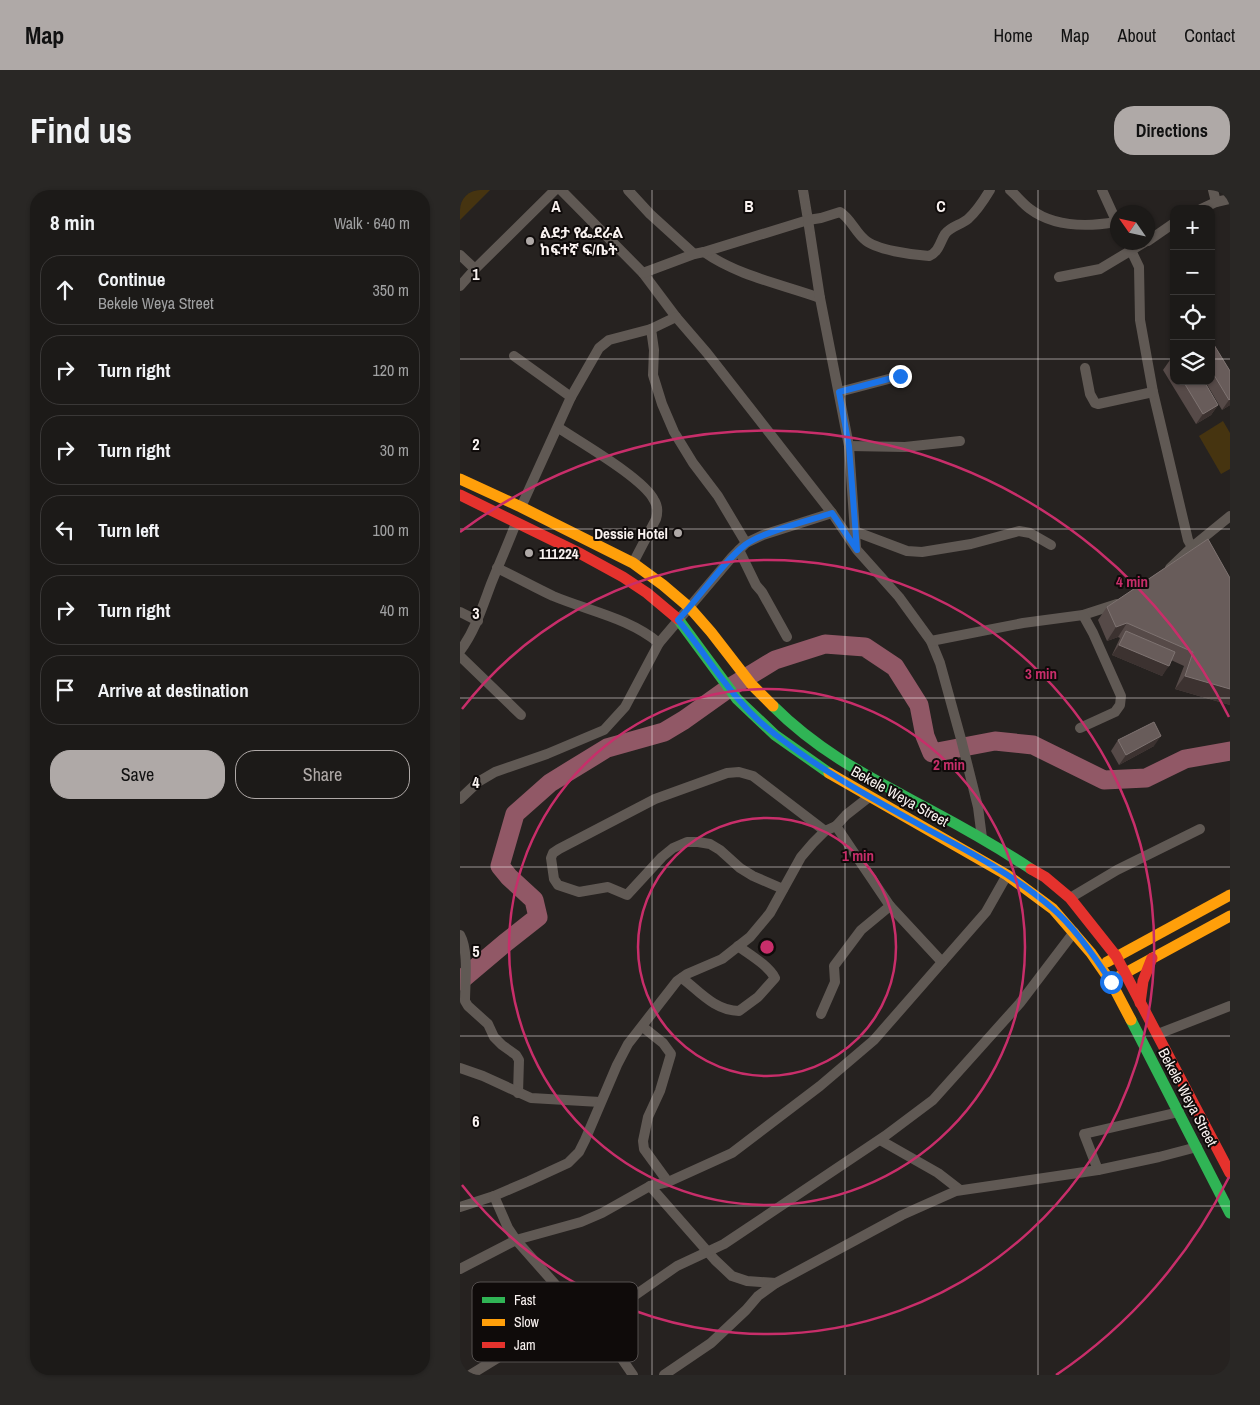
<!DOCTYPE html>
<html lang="en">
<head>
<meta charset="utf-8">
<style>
  :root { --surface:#1c1a18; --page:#292725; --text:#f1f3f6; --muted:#a0a1a2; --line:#3a3837; --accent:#afa9a7 }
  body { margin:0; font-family:"Archivo Narrow","Noto Sans Ethiopic",sans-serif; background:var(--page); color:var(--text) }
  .controls { position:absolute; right:15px; top:15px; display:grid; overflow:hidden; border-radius:10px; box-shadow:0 1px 4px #0004 }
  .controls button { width:45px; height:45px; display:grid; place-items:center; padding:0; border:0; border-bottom:1px solid var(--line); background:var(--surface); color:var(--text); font:25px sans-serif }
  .compass { position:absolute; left:650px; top:15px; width:45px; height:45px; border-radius:50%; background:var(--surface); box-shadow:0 1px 4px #0004; rotate:304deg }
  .stop { position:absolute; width:15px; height:15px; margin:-11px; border:4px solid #1a73e8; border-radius:50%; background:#fff }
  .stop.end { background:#1a73e8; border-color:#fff; box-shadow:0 1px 5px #0008 }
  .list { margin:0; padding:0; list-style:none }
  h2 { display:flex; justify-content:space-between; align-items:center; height:65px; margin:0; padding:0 20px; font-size:21px }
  h2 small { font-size:16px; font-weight:400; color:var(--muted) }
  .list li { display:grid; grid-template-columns:32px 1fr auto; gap:15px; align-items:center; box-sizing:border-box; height:70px; margin:0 10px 10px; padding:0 10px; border:1px solid var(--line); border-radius:20px }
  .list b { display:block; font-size:19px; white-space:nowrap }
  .list p { margin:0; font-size:16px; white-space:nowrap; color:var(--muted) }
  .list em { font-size:16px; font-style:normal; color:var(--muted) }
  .actions { display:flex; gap:10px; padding:15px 20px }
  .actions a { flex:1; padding:11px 0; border:1px solid var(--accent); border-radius:20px; text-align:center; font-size:18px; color:var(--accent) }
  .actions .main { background:var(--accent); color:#111 }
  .icon { flex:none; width:28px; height:28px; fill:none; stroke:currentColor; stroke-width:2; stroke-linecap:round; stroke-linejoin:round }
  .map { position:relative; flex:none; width:770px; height:1185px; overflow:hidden; border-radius:20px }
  header { display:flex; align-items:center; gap:30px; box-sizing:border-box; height:70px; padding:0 25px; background:var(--accent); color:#111 }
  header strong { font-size:24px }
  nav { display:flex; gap:28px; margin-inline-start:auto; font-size:18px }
  .intro { display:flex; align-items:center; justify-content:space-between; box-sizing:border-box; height:120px; padding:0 30px }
  h1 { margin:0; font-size:35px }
  .button { padding:12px 22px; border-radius:20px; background:var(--accent); color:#111; font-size:18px; font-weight:700 }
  main { display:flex; gap:30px; padding:0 30px }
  aside { flex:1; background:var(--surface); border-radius:20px; box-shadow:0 1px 4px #0004 }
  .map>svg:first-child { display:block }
  .green { fill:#463410 }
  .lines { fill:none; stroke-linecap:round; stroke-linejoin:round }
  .river { stroke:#915866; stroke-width:19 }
  .street { stroke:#605954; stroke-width:10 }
  .fast { stroke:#30b455; stroke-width:11 }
  .slow { stroke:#ff9f0a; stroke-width:11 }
  .jam { stroke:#e5322d; stroke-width:11 }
  .wall { fill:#564a48 }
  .shaded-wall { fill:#3c3230 }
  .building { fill:#685c5a; stroke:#7e7371 }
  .route { stroke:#1a73e8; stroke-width:6 }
  .grid { fill:none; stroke:#f9f2f0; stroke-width:1; stroke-opacity:0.55 }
  .ring { fill:none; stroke:#c82e6a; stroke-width:2.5 }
  .poi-dot { fill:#afa9a7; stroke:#0f0b0a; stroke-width:2 }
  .labels { text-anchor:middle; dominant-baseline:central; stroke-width:4; stroke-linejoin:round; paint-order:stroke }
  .poi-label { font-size:15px; font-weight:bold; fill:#f9f2f0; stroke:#0f0b0a; text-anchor:start }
  .street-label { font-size:15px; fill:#f9f2f0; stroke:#0f0b0a }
  .key { fill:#0f0b0a; stroke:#55504f; stroke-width:1 }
  .key-label { font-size:14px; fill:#f9f2f0 }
  .grid-label { font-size:16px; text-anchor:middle; font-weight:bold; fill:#f9f2f0; stroke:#0f0b0a; stroke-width:4; stroke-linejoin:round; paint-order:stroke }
  .centre { fill:#c82e6a; stroke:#0f0b0a; stroke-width:2.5 }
  .ring-label { font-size:15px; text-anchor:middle; font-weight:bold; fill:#c82e6a; stroke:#0f0b0a; stroke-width:4; stroke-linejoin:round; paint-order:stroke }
</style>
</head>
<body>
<header>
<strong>Map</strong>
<nav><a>Home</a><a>Map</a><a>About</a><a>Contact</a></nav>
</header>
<div class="intro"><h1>Find us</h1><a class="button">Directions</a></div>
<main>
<aside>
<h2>8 min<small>Walk · 640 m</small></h2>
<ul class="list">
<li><svg class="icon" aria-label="ahead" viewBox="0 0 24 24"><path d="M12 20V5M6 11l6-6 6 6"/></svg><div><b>Continue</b><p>Bekele Weya Street</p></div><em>350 m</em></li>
<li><svg class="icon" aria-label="right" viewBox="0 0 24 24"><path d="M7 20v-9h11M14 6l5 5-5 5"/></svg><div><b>Turn right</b></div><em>120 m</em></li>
<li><svg class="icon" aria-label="right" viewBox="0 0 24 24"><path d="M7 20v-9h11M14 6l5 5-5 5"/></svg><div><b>Turn right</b></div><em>30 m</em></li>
<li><svg class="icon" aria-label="left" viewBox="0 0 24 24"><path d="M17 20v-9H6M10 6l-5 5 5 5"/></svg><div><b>Turn left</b></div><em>100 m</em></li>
<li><svg class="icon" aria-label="right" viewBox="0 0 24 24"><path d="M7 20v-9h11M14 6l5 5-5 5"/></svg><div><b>Turn right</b></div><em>40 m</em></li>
<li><svg class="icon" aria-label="arrive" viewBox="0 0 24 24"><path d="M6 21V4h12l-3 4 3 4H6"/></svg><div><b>Arrive at destination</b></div></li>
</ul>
<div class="actions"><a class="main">Save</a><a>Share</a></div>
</aside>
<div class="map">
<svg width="770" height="1185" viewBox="0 0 770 1185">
  <rect width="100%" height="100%" fill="#262220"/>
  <g class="green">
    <polygon points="0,0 30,0 0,30"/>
    <polygon points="763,231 770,243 770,279 761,284 739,246"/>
  </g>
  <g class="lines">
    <polyline class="river" points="0,791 45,753 78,727 74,710 49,687 40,676 55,624 90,593 147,558 204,542 224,530 269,498 315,470 365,454 405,457 435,477 459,515 465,546 472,563 535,551 573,555 644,590 686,588 725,569 770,561"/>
    <g class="street">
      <polyline points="101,0 183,83 216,127 247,163 372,323 397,360 439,407 471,451 480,473 501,549 518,617 522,648"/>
      <polyline points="168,0 190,24 234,64"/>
      <path d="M550,0c7,6 12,13 20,19 24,18 57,18 86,13"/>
      <polyline points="642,0 658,35"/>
      <polyline points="753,0 756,12"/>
      <polyline points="741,19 756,12 770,9"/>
      <polyline points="688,51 714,33"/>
      <polyline points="667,52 679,77 680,130 693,202 728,350 732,357 710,378"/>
      <path d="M244,62c34,24 77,32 116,46"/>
      <polyline points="0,65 15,79"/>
      <polyline points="183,83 234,64 244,62 348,30 343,0"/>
      <polyline points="599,87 640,79 685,52"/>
      <polyline points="0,96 15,79 95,0"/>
      <polyline points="191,139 194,160 193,185 202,214 214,242 233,273 258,306 286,353"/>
      <polyline points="54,166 111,207"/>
      <polyline points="625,178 630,204 635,213 638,214 693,202"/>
      <polyline points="379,202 440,186"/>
      <path d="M99,238c22,15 84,50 95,72 4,6 4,12 2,19l-23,44"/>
      <polyline points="389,256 445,257 500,251"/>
      <polyline points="61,317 111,207 139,158 149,150 191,139 216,127"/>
      <polyline points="394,341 447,361 462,362 511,354 559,341 570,343 591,355"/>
      <path d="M396,357l-7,-101 -29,-148 -12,-78 13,-2 19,-6c10,6 15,19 24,27 11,11 49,16 65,17 10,-4 11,-14 16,-22 6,-8 16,-9 23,-15 9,-8 16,-19 22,-29"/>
      <polyline points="732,357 770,326"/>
      <polyline points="279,360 296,395 302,402 327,447"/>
      <path d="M37,378c19,9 37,19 56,28 36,15 76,22 106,47"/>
      <polyline points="0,422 18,431"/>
      <polyline points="471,451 563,433 623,425 657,414"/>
      <path d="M0,461c15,-20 22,-43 31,-67 8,-20 17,-40 25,-61"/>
      <polyline points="0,466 61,525"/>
      <polyline points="620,538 655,522 660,515 661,506 633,443 623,425"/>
      <polyline points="0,609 18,592 35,582 87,564 144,540 165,517 199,453 272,367 286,353 303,345 372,323"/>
      <polyline points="323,699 293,686 280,678 260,660 250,654 238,652 227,652 213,658 202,667 167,705 148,697 119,702 98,695 94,689 91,668 93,663 99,659 195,609 267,583 279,582 293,586 365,641"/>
      <polyline points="610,708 657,680 740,639"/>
      <polyline points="430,716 482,772"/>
      <path d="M0,745c9,16 5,48 5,66l3,5 20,18 6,13 8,8 14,10 3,5 -1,33"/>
      <path d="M222,788c17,13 33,33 57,33l19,-14 17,-19c-7,-13 -25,-23 -37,-32"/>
      <polyline points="361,824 375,792 374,776 401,740 430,716 376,636"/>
      <polyline points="183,837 203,853 211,864 200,901 188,927 183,951 184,959 208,992"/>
      <polyline points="698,844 770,816"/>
      <polyline points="0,878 23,886 71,908 140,912"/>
      <polyline points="420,950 478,983 500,1000"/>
      <polyline points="638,980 624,944 719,922"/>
      <polyline points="190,996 255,1070 272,1086 287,1091 316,1093"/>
      <polyline points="0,1017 34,1006 69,991 108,973 119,962 125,950 157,875 168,854 217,791 227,784 262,769 290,747 310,723 341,667 353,653 365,641 376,636 386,625 409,607"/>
      <polyline points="0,1079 56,1050 121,1032 142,1023 190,996 208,992 272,963 360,896 414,850 526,722 547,685"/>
      <polyline points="117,1119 162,1169 173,1185"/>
      <polyline points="131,1136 217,1076 264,1054 425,946 473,910 560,813 614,742"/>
      <polyline points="10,1185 117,1119 56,1050 48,1038 34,1006"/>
      <polyline points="204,1185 251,1153 286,1120 298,1106 316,1093 442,1025 496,1001 638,980 699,967 737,957"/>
    </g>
    <g class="fast">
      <polyline points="218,429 277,509 315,545 369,583"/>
      <path d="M313,516c48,48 100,73 159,105 34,18 67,37 99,58"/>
      <polyline points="671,830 770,1023"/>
    </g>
    <g class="slow">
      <polyline points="0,289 61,317 173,373 203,395 230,418 251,442 292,495 313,516"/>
      <polyline points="369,583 547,685 593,719 631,763 651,792 671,830"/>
      <polyline points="647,772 770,705"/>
      <polyline points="658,787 770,726"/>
    </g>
    <g class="jam">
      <polyline points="0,305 121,364 163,387 187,403 218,429"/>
      <polyline points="571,679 585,687 610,708 656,766 770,983"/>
      <polyline points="680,813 683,791 692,768"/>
    </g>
  </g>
  <g class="wall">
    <polygon points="751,150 770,181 770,215 762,220 745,191 751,191"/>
    <polygon points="714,167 714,191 744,191 758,215 751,225 736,234 703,180 710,170"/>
    <polygon points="748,349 770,515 715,499 724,476 711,470 702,486 652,465 660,448 658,447 647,451 638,430 647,417"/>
    <polygon points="658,550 694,556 659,575 651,561"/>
  </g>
  <g class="shaded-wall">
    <polygon points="770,209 770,215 762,220 769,210"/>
    <polygon points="758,215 751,225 736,234 743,224"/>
    <polygon points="667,433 658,447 647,451 656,437"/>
    <polygon points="659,455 709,476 702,486 652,465"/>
    <polygon points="725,486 770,499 770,515 715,499"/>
    <polygon points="701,546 694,556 659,575 666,565"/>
  </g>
  <g class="building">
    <polygon points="751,150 770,181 770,209 769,210 751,180"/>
    <polygon points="714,167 714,175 710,170"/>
    <polygon points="723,191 744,191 758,215 743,224"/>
    <polygon points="748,349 770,388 770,499 725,486 733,462 667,433 656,437 647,417"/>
    <polygon points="666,441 715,462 709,476 659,455"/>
    <polygon points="694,532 701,546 666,565 658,550"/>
  </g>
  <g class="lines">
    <path class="route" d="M440,186l-61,16 10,54 8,104 -25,-37c-21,7 -70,19 -87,32 -23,18 -45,52 -67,75 32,39 57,85 98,115 47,37 99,65 151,94 43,23 88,47 125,79 22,19 43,49 59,74"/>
  </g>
  <path class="grid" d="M192,0v1185M385,0v1185M578,0v1185M0,169h714M751,169h19M0,339h770M0,508h770M0,677h770M0,846h770M0,1016h770"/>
  <g class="ring">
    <circle cx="307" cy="757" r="129"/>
    <circle cx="307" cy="757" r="258"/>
    <path d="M2 519A387 387 0 1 1 2 995"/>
    <path d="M769 987A516 516 0 0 1 596 1185M0 342A516 516 0 0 1 769 527"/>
  </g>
  <g class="poi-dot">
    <circle cx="70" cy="51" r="5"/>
    <circle cx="218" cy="343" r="5"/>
    <circle cx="69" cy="363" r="5"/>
  </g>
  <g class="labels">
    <g class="poi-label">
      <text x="80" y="42">ልደታ የፌደራል<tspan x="80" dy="17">ከፍተኛ ፍ/ቤት</tspan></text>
      <text x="208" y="343" text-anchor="end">Dessie Hotel</text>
      <text x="79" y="363">111224</text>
    </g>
    <g class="street-label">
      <text transform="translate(440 606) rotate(29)">Bekele Weya Street</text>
      <text transform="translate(728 907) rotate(62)">Bekele Weya Street</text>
    </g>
  </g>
  <rect x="12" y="1092" width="166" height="80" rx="8" class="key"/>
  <rect x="22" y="1107" width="23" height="6" fill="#30b455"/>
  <rect x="22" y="1129" width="23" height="7" fill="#ff9f0a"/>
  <rect x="22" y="1152" width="23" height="6" fill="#e5322d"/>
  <g class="key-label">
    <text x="54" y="1115">Fast</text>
    <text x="54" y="1137">Slow</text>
    <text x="54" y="1160">Jam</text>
  </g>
  <g class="grid-label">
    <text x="96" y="22">A</text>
    <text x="289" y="22">B</text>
    <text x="481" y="22">C</text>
    <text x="16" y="90">1</text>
    <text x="16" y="260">2</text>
    <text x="16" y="429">3</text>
    <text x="16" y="598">4</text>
    <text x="16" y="767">5</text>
    <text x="16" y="937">6</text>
  </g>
  <circle cx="307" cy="757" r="8" class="centre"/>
  <g class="ring-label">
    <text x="672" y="397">4 min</text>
    <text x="581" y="489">3 min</text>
    <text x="489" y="580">2 min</text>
    <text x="398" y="671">1 min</text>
  </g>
</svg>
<div class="controls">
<button>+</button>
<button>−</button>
<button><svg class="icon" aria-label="locate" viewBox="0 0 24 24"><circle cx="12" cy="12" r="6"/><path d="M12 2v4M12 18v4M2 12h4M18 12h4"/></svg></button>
<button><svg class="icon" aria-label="layers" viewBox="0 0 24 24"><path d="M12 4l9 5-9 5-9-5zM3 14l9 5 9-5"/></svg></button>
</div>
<svg class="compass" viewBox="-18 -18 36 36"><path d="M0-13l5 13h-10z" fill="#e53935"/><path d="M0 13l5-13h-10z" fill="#a0a1a2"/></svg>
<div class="stop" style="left:651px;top:792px"></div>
<div class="stop end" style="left:440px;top:186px"></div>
</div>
</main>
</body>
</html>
